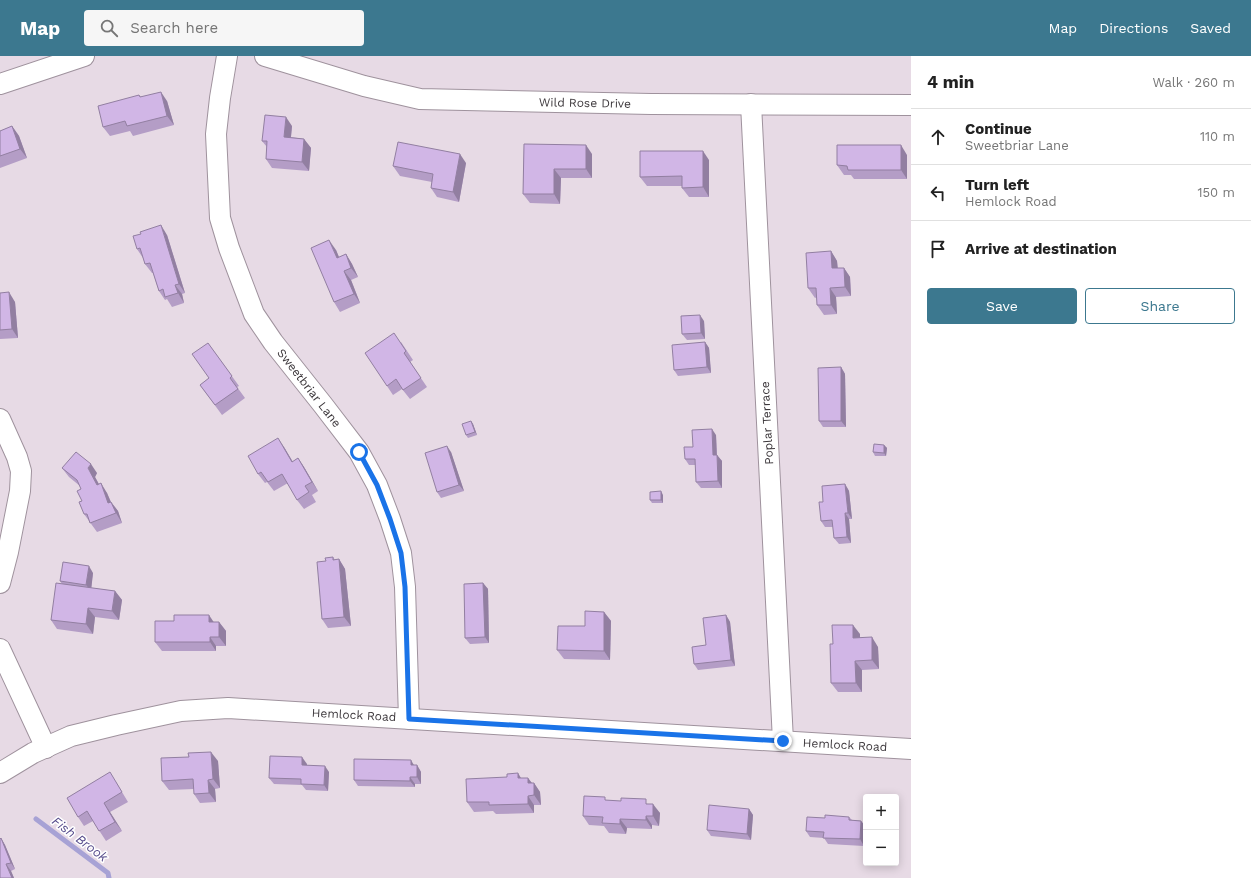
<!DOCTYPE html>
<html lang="en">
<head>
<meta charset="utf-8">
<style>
  :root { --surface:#fff; --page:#f6f6f6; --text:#222; --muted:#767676; --line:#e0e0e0; --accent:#3c788f }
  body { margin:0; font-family:"Work Sans",sans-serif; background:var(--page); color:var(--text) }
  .controls { position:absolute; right:12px; bottom:12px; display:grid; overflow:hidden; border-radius:4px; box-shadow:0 2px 10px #0003 }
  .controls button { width:36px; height:36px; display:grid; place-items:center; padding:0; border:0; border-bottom:1px solid var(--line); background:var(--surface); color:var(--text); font:20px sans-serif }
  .stop { position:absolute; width:12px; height:12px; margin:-9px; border:3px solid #1a73e8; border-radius:50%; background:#fff }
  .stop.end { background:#1a73e8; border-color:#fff; box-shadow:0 1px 4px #0008 }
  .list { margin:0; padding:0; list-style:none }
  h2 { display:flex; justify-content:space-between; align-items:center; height:52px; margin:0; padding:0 16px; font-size:17px }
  h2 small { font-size:13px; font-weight:400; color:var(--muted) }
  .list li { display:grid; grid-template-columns:26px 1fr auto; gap:12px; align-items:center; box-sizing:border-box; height:56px; padding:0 16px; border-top:1px solid var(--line) }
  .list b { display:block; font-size:15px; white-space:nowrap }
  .list p { margin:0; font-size:13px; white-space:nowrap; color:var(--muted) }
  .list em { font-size:13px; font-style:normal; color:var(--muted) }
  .actions { display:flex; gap:8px; padding:12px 16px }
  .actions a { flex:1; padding:9px 0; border:1px solid var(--accent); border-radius:4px; text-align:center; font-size:14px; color:var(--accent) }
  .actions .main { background:var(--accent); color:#fff }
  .icon { flex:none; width:22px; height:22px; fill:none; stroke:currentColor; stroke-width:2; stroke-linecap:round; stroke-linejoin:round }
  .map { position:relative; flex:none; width:911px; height:822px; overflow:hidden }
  header { display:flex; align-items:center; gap:24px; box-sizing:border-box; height:56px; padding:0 20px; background:var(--accent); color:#fff }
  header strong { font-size:19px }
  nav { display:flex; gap:22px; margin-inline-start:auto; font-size:14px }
  .search { width:280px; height:36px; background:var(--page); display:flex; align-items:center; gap:10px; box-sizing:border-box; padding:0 14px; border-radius:4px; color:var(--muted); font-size:15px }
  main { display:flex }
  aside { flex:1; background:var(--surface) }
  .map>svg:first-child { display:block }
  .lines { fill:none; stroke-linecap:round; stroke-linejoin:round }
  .stream { stroke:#a7a2d5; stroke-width:5 }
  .street-casing { stroke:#9f929d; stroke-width:22 }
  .street { stroke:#fff; stroke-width:20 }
  .wall { fill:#b49dc6 }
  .shaded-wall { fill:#927fa1 }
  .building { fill:#d1b6e6; stroke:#927fa1 }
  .route { stroke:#1a73e8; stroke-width:5 }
  .labels { text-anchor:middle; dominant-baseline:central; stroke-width:3; stroke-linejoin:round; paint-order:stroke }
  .street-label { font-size:12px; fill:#3c373b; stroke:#fff }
  .water-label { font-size:13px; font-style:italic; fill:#54498a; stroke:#fff }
</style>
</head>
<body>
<header>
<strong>Map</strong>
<div class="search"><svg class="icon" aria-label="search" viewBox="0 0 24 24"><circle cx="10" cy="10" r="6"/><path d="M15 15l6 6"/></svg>Search here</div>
<nav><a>Map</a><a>Directions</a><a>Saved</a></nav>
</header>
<main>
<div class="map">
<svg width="911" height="822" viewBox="0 0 911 822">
  <rect width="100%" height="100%" fill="#e7dae5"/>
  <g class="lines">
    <polyline class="stream" points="36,763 108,817 109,822"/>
    <defs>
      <g id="street">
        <polyline points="227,0 220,42 216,78 220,162 229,192 254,258 273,286 323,349 359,396 377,429 390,463 401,497 405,531 409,663"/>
        <polyline points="265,0 364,30 420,43 651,48 911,49"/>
        <polyline points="0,28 84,0"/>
        <polyline points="751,48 783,685"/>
        <polyline points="0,527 8,496 20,435 21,415 17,401 0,363"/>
        <polyline points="0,593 46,692"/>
        <polyline points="0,717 33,697 71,680 116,669 181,655 228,652 911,693"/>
      </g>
    </defs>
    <use href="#street" class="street-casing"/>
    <use href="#street" class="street"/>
  </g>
  <g class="wall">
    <polygon points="139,39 141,41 167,45 174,69 133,80 130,75 110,80 103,71"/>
    <polygon points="12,70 19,80 27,102 0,112 0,75"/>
    <polygon points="292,70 291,81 304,83 311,92 309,115 272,112 266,103 267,91 262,85"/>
    <polygon points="524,88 592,98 592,122 561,122 560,148 530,147 523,138"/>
    <polygon points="907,99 907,123 854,123 851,119 844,119 837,109"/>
    <polygon points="709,104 709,141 689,141 682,132 682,130 647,130 640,121"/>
    <polygon points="466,107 459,146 437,141 431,132 432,126 400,120 393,110"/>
    <polygon points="167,179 185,237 182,238 184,247 172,251 167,243 165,244 159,235 153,217 152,217 145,208 143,202 137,193"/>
    <polygon points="336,194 339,201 346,198 352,208 358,221 351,224 360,247 340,256 334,246"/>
    <polygon points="831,195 837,205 838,212 844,212 850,221 851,240 836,241 837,258 824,259 817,249 817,241 815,242 808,232"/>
    <polygon points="0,237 15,246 18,282 0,283"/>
    <polygon points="704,265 705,283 687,284 682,278"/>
    <polygon points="401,286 413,304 410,306 427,331 410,343 402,333 393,339 387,330"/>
    <polygon points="705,286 709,292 711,317 678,320 674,314"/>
    <polygon points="208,287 239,330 237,331 245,342 222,359 200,329 209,322"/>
    <polygon points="841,311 845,318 846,371 823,371 819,365"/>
    <polygon points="471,365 473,368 477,379 468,382 466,379"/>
    <polygon points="716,379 717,399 722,405 722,432 701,432 696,426 696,409 689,409 685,403 693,391"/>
    <polygon points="884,389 887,392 886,400 875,400 873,396"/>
    <polygon points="284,391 293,406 298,402 304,411 318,435 312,439 316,446 304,453 297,444 288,427 274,435 267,426 265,427 258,418"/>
    <polygon points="451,396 464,435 441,442 437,436"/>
    <polygon points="62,412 97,417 95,421 99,428 107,437 111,446 118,455 122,467 97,476 84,458 82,445 81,433 80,430 69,421"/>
    <polygon points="845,428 849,435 852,463 849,463 851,487 839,488 834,482 833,471 825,471 821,465 823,446"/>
    <polygon points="663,439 663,447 652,447 650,444"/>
    <polygon points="333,501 335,504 339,503 345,513 351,570 328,572 322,563 326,505"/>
    <polygon points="93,517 91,532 115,535 122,544 119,564 95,561 93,578 57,573 51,564 62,528 60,525"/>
    <polygon points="483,527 488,533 489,587 470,588 465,582"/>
    <polygon points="604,556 611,565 610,604 564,603 557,594 585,570"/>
    <polygon points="726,559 730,566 735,610 698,614 694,608"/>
    <polygon points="213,566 219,566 226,575 226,590 216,590 216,595 162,595 155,586"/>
    <polygon points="860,578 860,582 878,591 879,613 862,614 862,636 838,636 831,627 833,588"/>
    <polygon points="218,705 220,732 215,733 216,746 200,747 194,738 194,733 169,734 162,725"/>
    <polygon points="307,708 307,709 329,716 328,735 306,734 302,729 274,728 269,722"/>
    <polygon points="414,709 417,709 421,716 421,728 415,728 415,731 358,730 354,724"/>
    <polygon points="521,722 528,722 532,727 534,727 540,736 541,749 534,749 534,757 496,758 493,755 474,756 467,746"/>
    <polygon points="116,726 128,746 110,756 122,775 106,785 93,765 84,770 78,761"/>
    <polygon points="606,744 649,748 660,757 659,770 652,769 652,773 627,772 626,778 609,777 604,770 589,769 583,760"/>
    <polygon points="749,753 753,759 751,784 711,780 707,774"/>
    <polygon points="849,761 852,764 861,765 866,771 864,790 828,788 824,782 810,781 806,775 825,762"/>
    <polygon points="1,782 5,789 15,813 11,815 14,822 0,822"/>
  </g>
  <g class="shaded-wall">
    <polygon points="161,36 167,45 174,69 167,60"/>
    <polygon points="286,61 292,70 290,90 284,81"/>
    <polygon points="12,70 19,80 27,102 20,93"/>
    <polygon points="304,83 311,92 309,115 302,106"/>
    <polygon points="586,89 592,98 592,122 586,113"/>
    <polygon points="901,89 907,99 907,123 901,114"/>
    <polygon points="703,95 709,104 709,141 703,131"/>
    <polygon points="460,98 466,107 459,146 453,136"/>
    <polygon points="554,113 561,122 560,148 554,138"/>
    <polygon points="161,169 167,179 185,237 179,228"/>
    <polygon points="329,184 336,194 343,211 337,202"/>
    <polygon points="831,195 837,205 838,222 832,212"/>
    <polygon points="346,198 352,208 358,221 351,212"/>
    <polygon points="844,212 850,221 851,240 845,231"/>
    <polygon points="344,215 351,224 360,247 354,238"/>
    <polygon points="175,229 182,238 184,247 178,237"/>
    <polygon points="830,232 836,241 837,258 831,249"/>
    <polygon points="9,236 15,246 18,282 12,273"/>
    <polygon points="700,259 704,265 705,283 701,277"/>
    <polygon points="705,286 709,292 711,317 707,311"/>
    <polygon points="841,311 845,318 846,371 841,365"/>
    <polygon points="471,365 473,368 477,379 475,376"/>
    <polygon points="712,373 716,379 717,405 713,399"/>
    <polygon points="278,382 284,391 298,415 292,406"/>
    <polygon points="884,389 887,392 886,400 884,397"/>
    <polygon points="447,390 451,396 464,435 459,429"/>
    <polygon points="717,399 722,405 722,432 718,425"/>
    <polygon points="298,402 304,411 318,435 312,426"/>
    <polygon points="91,408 97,417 95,421 104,438 97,429 88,412"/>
    <polygon points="101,427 107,437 115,456 108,447"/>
    <polygon points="845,428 849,435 852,463 848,457"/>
    <polygon points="661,435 663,439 663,447 661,444"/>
    <polygon points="111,446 118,455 122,467 116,457"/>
    <polygon points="845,457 849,463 851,487 847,481"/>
    <polygon points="339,503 345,513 351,570 344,561"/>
    <polygon points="89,510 93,517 91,535 86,529"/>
    <polygon points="483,527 488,533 489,587 485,581"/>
    <polygon points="115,535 122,544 119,564 112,555"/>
    <polygon points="88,552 95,561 93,578 86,568"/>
    <polygon points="604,556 611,565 610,604 604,595"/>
    <polygon points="209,559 215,568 209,566"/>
    <polygon points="726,559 730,566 735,610 731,604"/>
    <polygon points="219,566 226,575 226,590 219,581"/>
    <polygon points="853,569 860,578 860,591 853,582"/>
    <polygon points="210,581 216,590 216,595 210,586"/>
    <polygon points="872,581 878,591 879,613 872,604"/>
    <polygon points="855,605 862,614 862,636 856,627"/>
    <polygon points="211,696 218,705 220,732 213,723"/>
    <polygon points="302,701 307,708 306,715 302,709"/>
    <polygon points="411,704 415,711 411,709"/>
    <polygon points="417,709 421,716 421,728 417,721"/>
    <polygon points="325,710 329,716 328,735 324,729"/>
    <polygon points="518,717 524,727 518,722"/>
    <polygon points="410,721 415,728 415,731 410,725"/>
    <polygon points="528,722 534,730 534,727 540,736 541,749 534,739 528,727"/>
    <polygon points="208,724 215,733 216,746 209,737"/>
    <polygon points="528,740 534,749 534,757 528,748"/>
    <polygon points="104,747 110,756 122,775 115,766"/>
    <polygon points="653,748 660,757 659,770 653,760"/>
    <polygon points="749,753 753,759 751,784 747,778"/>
    <polygon points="646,760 652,769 652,773 646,764"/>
    <polygon points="620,763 627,772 626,778 620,768"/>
    <polygon points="861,765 866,771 864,790 860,783"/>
    <polygon points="1,782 5,789 15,813 11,807"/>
    <polygon points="6,808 11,815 14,822 12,822"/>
  </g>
  <g class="building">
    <polygon points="161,36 167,60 127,70 125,65 103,71 98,50 139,39 140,41"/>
    <polygon points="265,59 286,61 284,81 304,83 302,106 266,103 267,85 262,85"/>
    <polygon points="12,70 20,93 0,100 0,75"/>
    <polygon points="398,86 460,98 453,136 431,132 433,118 393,110"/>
    <polygon points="524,88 586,89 586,113 554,113 554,138 523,138"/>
    <polygon points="837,89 901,89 901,114 848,114 847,110 837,109"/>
    <polygon points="640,95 703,95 703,131 682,132 682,120 640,121"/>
    <polygon points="161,169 179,228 175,229 178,237 165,241 163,233 159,235 150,207 145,208 140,192 137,193 133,180 141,178 140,176"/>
    <polygon points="329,184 337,202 346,198 351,212 344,215 354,238 334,246 311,192"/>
    <polygon points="831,195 832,212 844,212 845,231 830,232 831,249 817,249 816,232 808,232 806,197"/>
    <polygon points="9,236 12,273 0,274 0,237"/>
    <polygon points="700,259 701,277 682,278 681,260"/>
    <polygon points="394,277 406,295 404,297 421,322 403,334 396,323 387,330 365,297"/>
    <polygon points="705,286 707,311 674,314 672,289"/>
    <polygon points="208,287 232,320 230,322 238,333 215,349 200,329 209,322 192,298"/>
    <polygon points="841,311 841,365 819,365 818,312"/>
    <polygon points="471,365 475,376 466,379 462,368"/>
    <polygon points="712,373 713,399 717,399 718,425 696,426 695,403 685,403 684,391 693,391 692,374"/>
    <polygon points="278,382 292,406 298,402 312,426 305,430 309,436 297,444 282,418 268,426 261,416 258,418 248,400"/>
    <polygon points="874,388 884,389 884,397 873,396"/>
    <polygon points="447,390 459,429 437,436 425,397"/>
    <polygon points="76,396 91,408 88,412 97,429 101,427 108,447 111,446 116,457 90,467 87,458 84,458 79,446 82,445 77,435 81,433 77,424 62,412"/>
    <polygon points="845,428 848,457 845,457 847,481 834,482 832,464 821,465 819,446 823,446 822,430"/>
    <polygon points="661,435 661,444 650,444 650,436"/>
    <polygon points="333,501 333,504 339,503 344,561 322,563 317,506 326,505 325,502"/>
    <polygon points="63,506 89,510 86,529 60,525"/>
    <polygon points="56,527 115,535 112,555 88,552 86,568 51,564"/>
    <polygon points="483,527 485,581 465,582 464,528"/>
    <polygon points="585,555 604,556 604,595 557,594 558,570 585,570"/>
    <polygon points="174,559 209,559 209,566 219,566 219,581 210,581 210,586 155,586 155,565 174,565"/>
    <polygon points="726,559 731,604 694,608 692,591 706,589 703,562"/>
    <polygon points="832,569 853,569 853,582 872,581 872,604 855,605 856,627 831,627 830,588 833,588"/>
    <polygon points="211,696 213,723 208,724 209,737 194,738 193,723 162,725 161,702 189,701 188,697"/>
    <polygon points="270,700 302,701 302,709 325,710 324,729 301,728 301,723 269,722"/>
    <polygon points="354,703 411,704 411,709 417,709 417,721 410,721 410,725 354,724"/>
    <polygon points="110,716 122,736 104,747 115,766 99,775 87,755 78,761 67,742"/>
    <polygon points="518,717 518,722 528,722 528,727 534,727 534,739 528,740 528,748 489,749 489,746 467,746 466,723 507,721 507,718"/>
    <polygon points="584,740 605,741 605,744 621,745 621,742 646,743 646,748 653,748 653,760 646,760 646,764 620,763 620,768 602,767 603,761 583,760"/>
    <polygon points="709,749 749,753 747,778 707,774"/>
    <polygon points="825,759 849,761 849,764 861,765 860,783 823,782 824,776 806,775 807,761 825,762"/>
    <polygon points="1,782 11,807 6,808 12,822 0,822 0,783"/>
  </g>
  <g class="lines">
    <polyline class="route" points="359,396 377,429 390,463 401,497 405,531 409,663 783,685"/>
  </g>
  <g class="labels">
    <g class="street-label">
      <text transform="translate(585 47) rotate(1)">Wild Rose Drive</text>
      <text transform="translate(309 332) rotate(52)">Sweetbriar Lane</text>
      <text transform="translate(767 367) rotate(-93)">Poplar Terrace</text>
      <text transform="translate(354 659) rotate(3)">Hemlock Road</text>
      <text transform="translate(845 689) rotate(3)">Hemlock Road</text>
    </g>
    <g class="water-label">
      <text transform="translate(80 783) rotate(37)">Fish Brook</text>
    </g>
  </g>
</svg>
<div class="controls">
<button>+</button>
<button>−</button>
</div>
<div class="stop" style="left:359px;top:396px"></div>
<div class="stop end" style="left:783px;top:685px"></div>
</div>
<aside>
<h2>4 min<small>Walk · 260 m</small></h2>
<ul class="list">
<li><svg class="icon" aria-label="ahead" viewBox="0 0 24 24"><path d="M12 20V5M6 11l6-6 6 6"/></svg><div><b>Continue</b><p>Sweetbriar Lane</p></div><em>110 m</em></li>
<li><svg class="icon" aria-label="left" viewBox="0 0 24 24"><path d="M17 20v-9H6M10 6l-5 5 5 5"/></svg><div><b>Turn left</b><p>Hemlock Road</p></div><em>150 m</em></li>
<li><svg class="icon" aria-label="arrive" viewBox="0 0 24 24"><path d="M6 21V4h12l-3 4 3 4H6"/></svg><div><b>Arrive at destination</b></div></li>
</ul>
<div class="actions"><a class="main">Save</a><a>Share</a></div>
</aside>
</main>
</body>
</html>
